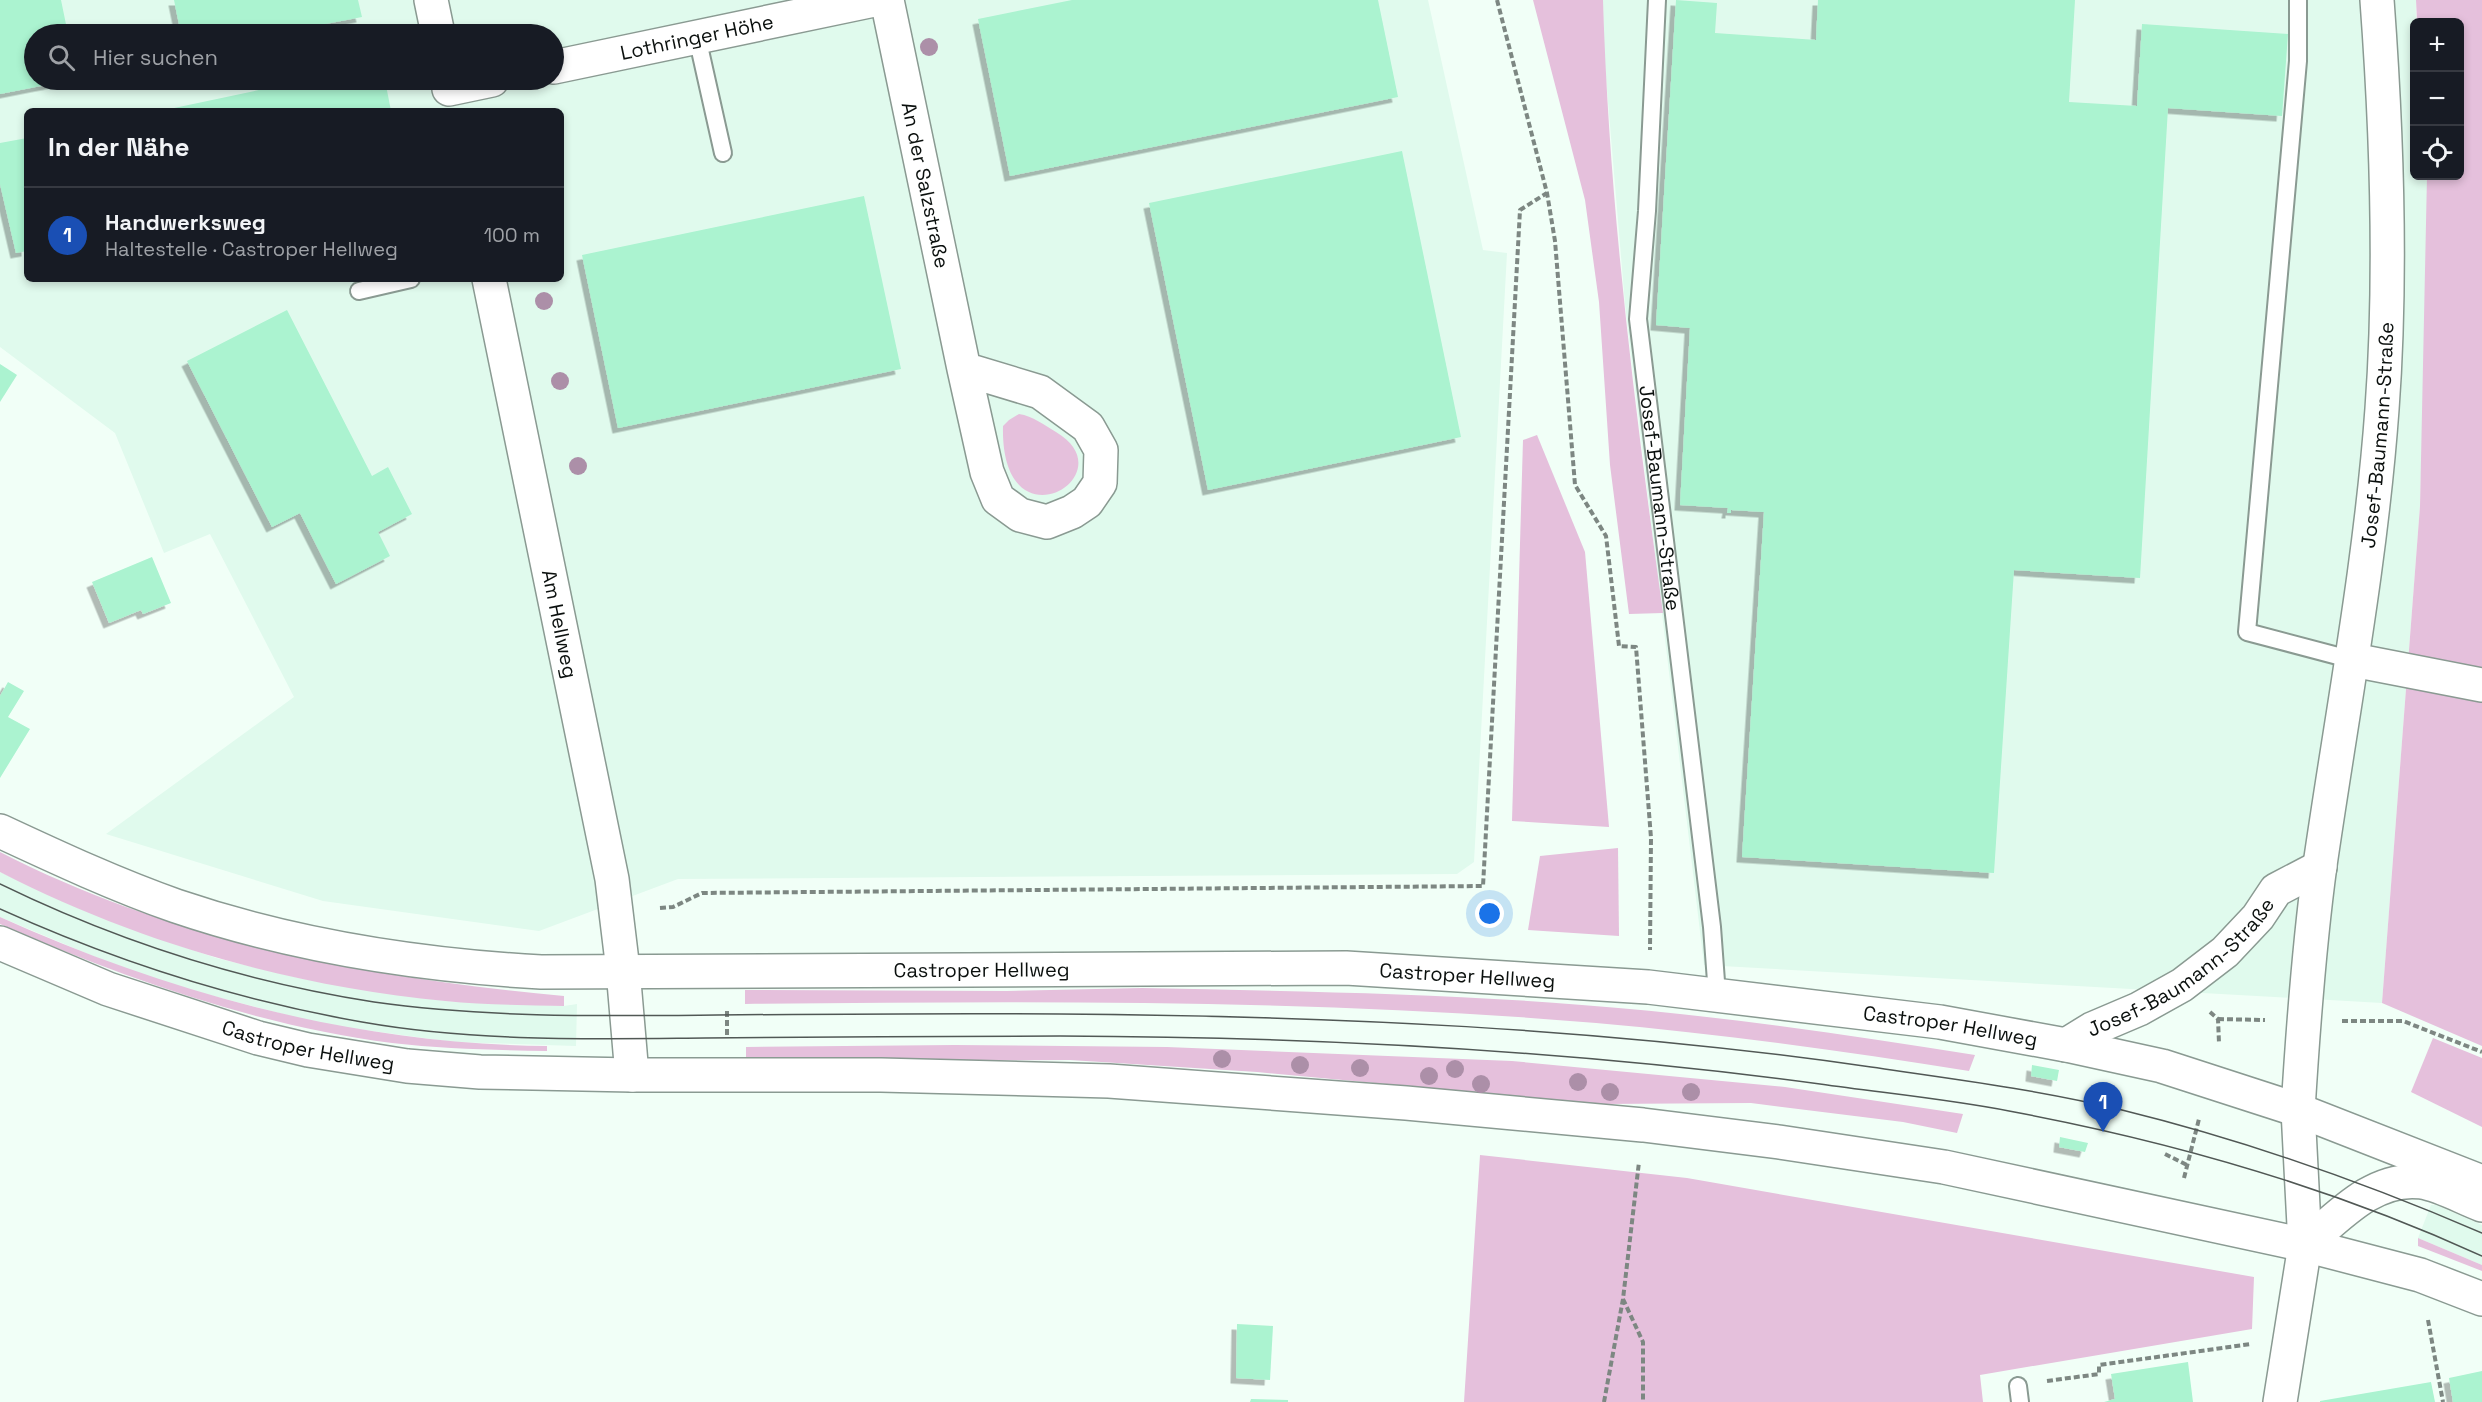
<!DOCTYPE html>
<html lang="de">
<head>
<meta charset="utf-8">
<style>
  :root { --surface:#171b24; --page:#20242c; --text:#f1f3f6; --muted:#9ea1a6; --line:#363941; --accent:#c594c1 }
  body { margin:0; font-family:"Space Grotesk",sans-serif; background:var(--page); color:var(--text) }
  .controls { position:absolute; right:18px; top:18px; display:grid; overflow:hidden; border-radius:9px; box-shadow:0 3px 9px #0003 }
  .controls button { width:54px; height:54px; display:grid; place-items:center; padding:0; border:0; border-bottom:2px solid var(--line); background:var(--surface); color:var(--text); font:30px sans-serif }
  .you { position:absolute; left:1490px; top:914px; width:21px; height:21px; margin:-15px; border:4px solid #fff; border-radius:50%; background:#1a73e8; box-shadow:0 0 0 9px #1a73e833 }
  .badge { display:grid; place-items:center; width:39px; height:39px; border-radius:50%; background:var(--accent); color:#fff; font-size:20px; font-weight:700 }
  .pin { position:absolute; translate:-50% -50px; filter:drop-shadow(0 2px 3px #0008) }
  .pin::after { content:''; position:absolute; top:32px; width:21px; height:18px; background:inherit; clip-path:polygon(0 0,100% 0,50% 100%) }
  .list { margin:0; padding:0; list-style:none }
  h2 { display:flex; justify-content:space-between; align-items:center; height:78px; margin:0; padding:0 24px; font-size:26px }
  h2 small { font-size:20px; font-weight:400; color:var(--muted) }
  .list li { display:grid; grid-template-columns:39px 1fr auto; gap:18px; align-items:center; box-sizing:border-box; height:96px; padding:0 24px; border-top:2px solid var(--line) }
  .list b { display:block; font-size:22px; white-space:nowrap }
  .list p { margin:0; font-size:20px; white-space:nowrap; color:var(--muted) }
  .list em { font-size:20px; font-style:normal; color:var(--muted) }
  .icon { flex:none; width:33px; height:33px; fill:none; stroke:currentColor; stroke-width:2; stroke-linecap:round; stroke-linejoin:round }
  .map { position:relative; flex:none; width:2482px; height:1402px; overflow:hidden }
  .search { position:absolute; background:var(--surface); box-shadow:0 3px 9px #0003; left:24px; top:24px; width:540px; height:66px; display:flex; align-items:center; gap:15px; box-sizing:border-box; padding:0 21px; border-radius:33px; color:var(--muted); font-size:22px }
  .panel { position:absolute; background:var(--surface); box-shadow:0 3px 9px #0003; left:24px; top:108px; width:540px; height:174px; border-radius:9px }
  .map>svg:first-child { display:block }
  .built { fill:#e0faed; fill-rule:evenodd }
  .green { fill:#e5c0dc }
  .building { fill:#abf3d0; filter:url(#shadow) }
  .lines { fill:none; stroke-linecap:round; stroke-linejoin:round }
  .service-casing { stroke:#8a9a92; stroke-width:20 }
  .minor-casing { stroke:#8a9a92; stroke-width:36 }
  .tertiary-casing { stroke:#8a9a92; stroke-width:36 }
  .secondary-casing { stroke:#8a9a92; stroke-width:36 }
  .path { stroke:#7d8782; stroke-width:4; stroke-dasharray:6 3; stroke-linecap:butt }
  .service { stroke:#fff; stroke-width:16 }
  .minor { stroke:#fff; stroke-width:33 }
  .tertiary { stroke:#fff; stroke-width:33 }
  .secondary { stroke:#fff; stroke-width:33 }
  .tram { stroke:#515855; stroke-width:1.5 }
  .tree { fill:#ac8fa8 }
  .labels { text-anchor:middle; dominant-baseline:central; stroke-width:5; stroke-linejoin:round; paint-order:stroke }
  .street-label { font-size:20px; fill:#0b100e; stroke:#fff }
</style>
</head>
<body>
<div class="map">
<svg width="2482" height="1402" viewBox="0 0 2482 1402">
  <defs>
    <filter id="shadow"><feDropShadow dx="-5.5" dy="5.5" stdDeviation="0" flood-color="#0004"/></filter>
  </defs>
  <rect width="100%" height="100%" fill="#f1fff7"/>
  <g class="built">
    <path d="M0,0h1428l55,250 24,3 -33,609 -17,12 -779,5 -139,52 -216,-30 -217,-67 188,-137 -84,-163 -46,19 -49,-120 -115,-86zM34,34h520v46h-520zM27,111h534v168h-534z"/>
    <polygon points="1603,0 2416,0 2414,176 2427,176 2429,192 2420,506 2382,1003 1704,965 1625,304 1604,54"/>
    <polygon points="0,872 83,910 160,939 216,958 299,978 445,1001 564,1006 577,1004 576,1046 453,1042 321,1024 194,991 131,972 0,917"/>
    <polygon points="2431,1205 2436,1205 2482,1225 2482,1265 2418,1238"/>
  </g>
  <g class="green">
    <path d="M1533,0h70c6,205 32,410 60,613l-34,1 -19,-149 -11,-163 -14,-102z"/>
    <polygon points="2416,0 2482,0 2482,1046 2382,1003 2420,506 2427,176 2460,176 2460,22 2417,22"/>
    <path d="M1019,414c14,2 25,11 37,18 73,43 -56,120 -53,-6l6,-6z"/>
    <polygon points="1537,435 1585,552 1609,827 1512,821 1523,440"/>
    <polygon points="1618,848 1619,936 1528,930 1540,856"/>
    <path d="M0,852c175,90 370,126 564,144v10c-40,-1 -80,-1 -119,-5 -154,-15 -307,-58 -445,-129z"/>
    <path d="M0,917c173,78 357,127 547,129v5c-51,-1 -103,-2 -155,-8 -134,-17 -268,-65 -392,-119z"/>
    <path d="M1142,988c146,3 294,5 440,17 132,10 262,29 393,50l-6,16c-124,-20 -248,-37 -373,-48 -283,-24 -568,-22 -851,-19v-14l262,1z"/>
    <polygon points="2433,1038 2482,1058 2482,1127 2411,1092"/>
    <polygon points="955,1045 1167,1047 1512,1061 1785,1087 1963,1114 1957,1133 1903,1122 1751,1103 1601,1104 1257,1072 1070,1060 746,1061 746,1047"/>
    <polygon points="1480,1155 1687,1178 2254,1277 2252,1329 1980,1375 1983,1402 1464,1402"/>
    <polygon points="2418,1238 2482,1265 2482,1271 2418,1246"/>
  </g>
  <g class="building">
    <polygon points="0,0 61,0 68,34 34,34 34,80 66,81 0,94"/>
    <polygon points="174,0 358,0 362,17 273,34 181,34"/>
    <polygon points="1072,0 1378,0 1398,97 1010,176 978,19"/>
    <polygon points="1676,0 1717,3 1715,33 1816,40 1818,0 2075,0 2069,102 2137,106 2142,24 2288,34 2282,116 2168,108 2140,578 2014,570 1994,873 1742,857 1764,512 1731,510 1731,513 1727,513 1728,508 1680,505 1690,328 1656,325"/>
    <polygon points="306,80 385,80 391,111 160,111"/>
    <polygon points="27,138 27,251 16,253 0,184 0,143"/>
    <polygon points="1402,151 1461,437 1208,490 1149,203"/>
    <polygon points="864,196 901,369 618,428 582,255"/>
    <polygon points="287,310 372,476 388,467 412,514 378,532 390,556 336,584 300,513 272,527 187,361"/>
    <polygon points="0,364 17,375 0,402"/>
    <polygon points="152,557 171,603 143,614 141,610 109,623 92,582"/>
    <polygon points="8,682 24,691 8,717 30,729 0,778 0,696"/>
    <polygon points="2032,1065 2059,1070 2057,1081 2031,1076"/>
    <polygon points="2060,1137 2088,1143 2085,1152 2059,1147"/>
    <polygon points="1237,1324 1273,1326 1270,1380 1236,1378"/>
    <polygon points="2188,1362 2193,1402 2104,1402 2115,1399 2111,1374"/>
    <polygon points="2482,1371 2482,1402 2453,1402 2449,1378"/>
    <polygon points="2431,1382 2435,1402 2320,1402 2320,1401"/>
    <polygon points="1251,1399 1288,1400 1288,1402 1250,1402"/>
  </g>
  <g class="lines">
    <defs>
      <g id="service">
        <path id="s1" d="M1657,0l-10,211 -9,108 74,608 5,68"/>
        <polyline points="2298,0 2298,61 2247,632 2353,660"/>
        <polyline points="697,37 723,153"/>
        <polyline points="359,291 411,279"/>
        <polyline points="2018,1386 2020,1402"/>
      </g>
      <g id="minor">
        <polyline points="431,0 438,34"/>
        <path id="s2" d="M887,0l77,369 23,103 11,27 22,16 27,7 25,-10 15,-10 13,-19 1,-33 -13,-23 -48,-35 -76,-23"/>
        <path id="s3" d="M554,67l320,-67"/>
        <polyline points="449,89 492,80"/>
        <path id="s4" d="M489,279l123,600 11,91"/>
        <polyline points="2353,660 2482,685"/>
        <polyline points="2280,1402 2305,1245 2298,1110"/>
      </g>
      <g id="tertiary">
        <path id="s5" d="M2066,1045l26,-16 47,-20 43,-24 43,-33 33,-35 18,-27 44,-23"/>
        <path id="s6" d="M2298,1110c5,-82 11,-164 22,-245 22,-152 51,-303 62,-456 10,-135 5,-274 -5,-409"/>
      </g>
      <g id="secondary">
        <path id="s7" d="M0,831c58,27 116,54 176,75 118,40 241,59 365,66l805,-4 302,19 292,35 126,23 96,21 136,44 184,72"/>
        <path id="s8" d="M0,943l108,46 150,49 50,12 99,16 73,6 152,3h249l228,6 297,22 237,22 136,17 165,25 361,78 115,30 62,24"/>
        <polyline points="623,970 632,1075"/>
        <path d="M2305,1245c33,-28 69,-69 116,-63 20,3 42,16 61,23"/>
      </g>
    </defs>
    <use href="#service" class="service-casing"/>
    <use href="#minor" class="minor-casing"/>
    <use href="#tertiary" class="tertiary-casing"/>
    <use href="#secondary" class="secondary-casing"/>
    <g class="path">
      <polyline points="1497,0 1547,193 1555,241 1575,485 1606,536 1619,646 1636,647 1651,838 1650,950"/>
      <polyline points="660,908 673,907 702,893 1483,886 1520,210 1547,193"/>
      <polyline points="727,1011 727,1037"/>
      <polyline points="2210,1012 2218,1019 2219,1043"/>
      <polyline points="2218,1019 2265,1020"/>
      <polyline points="2342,1021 2403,1021 2482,1052"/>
      <polyline points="2165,1154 2187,1165"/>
      <polyline points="2184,1178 2199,1119"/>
      <polyline points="1623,1299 1643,1342 1643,1402"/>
      <polyline points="2428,1320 2443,1402"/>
      <polyline points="2047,1381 2099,1374 2099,1365 2251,1344"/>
      <polyline points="1604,1402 1623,1299 1639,1162"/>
    </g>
    <use href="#service" class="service"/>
    <use href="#minor" class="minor"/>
    <use href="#tertiary" class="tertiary"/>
    <use href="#secondary" class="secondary"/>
    <g class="tram">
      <path d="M0,884c117,57 245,98 374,118 114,16 229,14 343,13 114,-1 229,-2 343,-1 271,2 542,14 811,53 83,12 169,23 251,43 122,30 244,73 360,123"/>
      <path d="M0,909c117,53 236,91 362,113 113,20 229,17 343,16 118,-1 237,-2 355,-2 254,1 509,14 760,48 63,9 127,15 189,27 161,30 324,77 473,145"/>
    </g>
  </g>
  <g class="tree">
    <circle cx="929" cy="47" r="9"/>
    <circle cx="544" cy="301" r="9"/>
    <circle cx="560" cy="381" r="9"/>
    <circle cx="578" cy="466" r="9"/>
    <circle cx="1222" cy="1059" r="9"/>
    <circle cx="1300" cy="1065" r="9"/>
    <circle cx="1360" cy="1068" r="9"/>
    <circle cx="1455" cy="1069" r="9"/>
    <circle cx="1429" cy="1076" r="9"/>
    <circle cx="1578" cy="1082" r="9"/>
    <circle cx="1481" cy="1084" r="9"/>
    <circle cx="1610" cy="1092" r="9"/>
    <circle cx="1691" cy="1092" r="9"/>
  </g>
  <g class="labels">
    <g class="street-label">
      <text stroke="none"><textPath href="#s3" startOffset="146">Lothringer Höhe</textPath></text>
      <text stroke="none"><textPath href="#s2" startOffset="189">An der Salzstraße</textPath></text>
      <text stroke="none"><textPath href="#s6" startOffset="680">Josef-Baumann-Straße</textPath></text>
      <text stroke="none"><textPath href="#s1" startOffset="500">Josef-Baumann-Straße</textPath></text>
      <text stroke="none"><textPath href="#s4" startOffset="352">Am Hellweg</textPath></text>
      <text stroke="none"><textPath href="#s5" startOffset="140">Josef-Baumann-Straße</textPath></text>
      <text stroke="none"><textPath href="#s7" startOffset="1004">Castroper Hellweg</textPath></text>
      <text stroke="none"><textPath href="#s7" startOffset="1490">Castroper Hellweg</textPath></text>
      <text stroke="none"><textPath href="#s7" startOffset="1976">Castroper Hellweg</textPath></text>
      <text stroke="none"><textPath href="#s8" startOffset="326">Castroper Hellweg</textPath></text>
    </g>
  </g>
</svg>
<div class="controls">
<button>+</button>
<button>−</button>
<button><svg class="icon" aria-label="locate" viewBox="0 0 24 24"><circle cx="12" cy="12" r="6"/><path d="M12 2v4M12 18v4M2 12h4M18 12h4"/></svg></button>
</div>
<div class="you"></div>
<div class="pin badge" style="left:2103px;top:1132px;background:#1a4fb4">1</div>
<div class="search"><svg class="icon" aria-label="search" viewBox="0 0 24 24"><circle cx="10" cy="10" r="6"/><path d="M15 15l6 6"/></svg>Hier suchen</div>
<section class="panel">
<h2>In der Nähe<small></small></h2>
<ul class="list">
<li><span class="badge" style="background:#1a4fb4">1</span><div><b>Handwerksweg</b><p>Haltestelle · Castroper Hellweg</p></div><em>100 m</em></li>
</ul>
</section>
</div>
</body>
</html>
